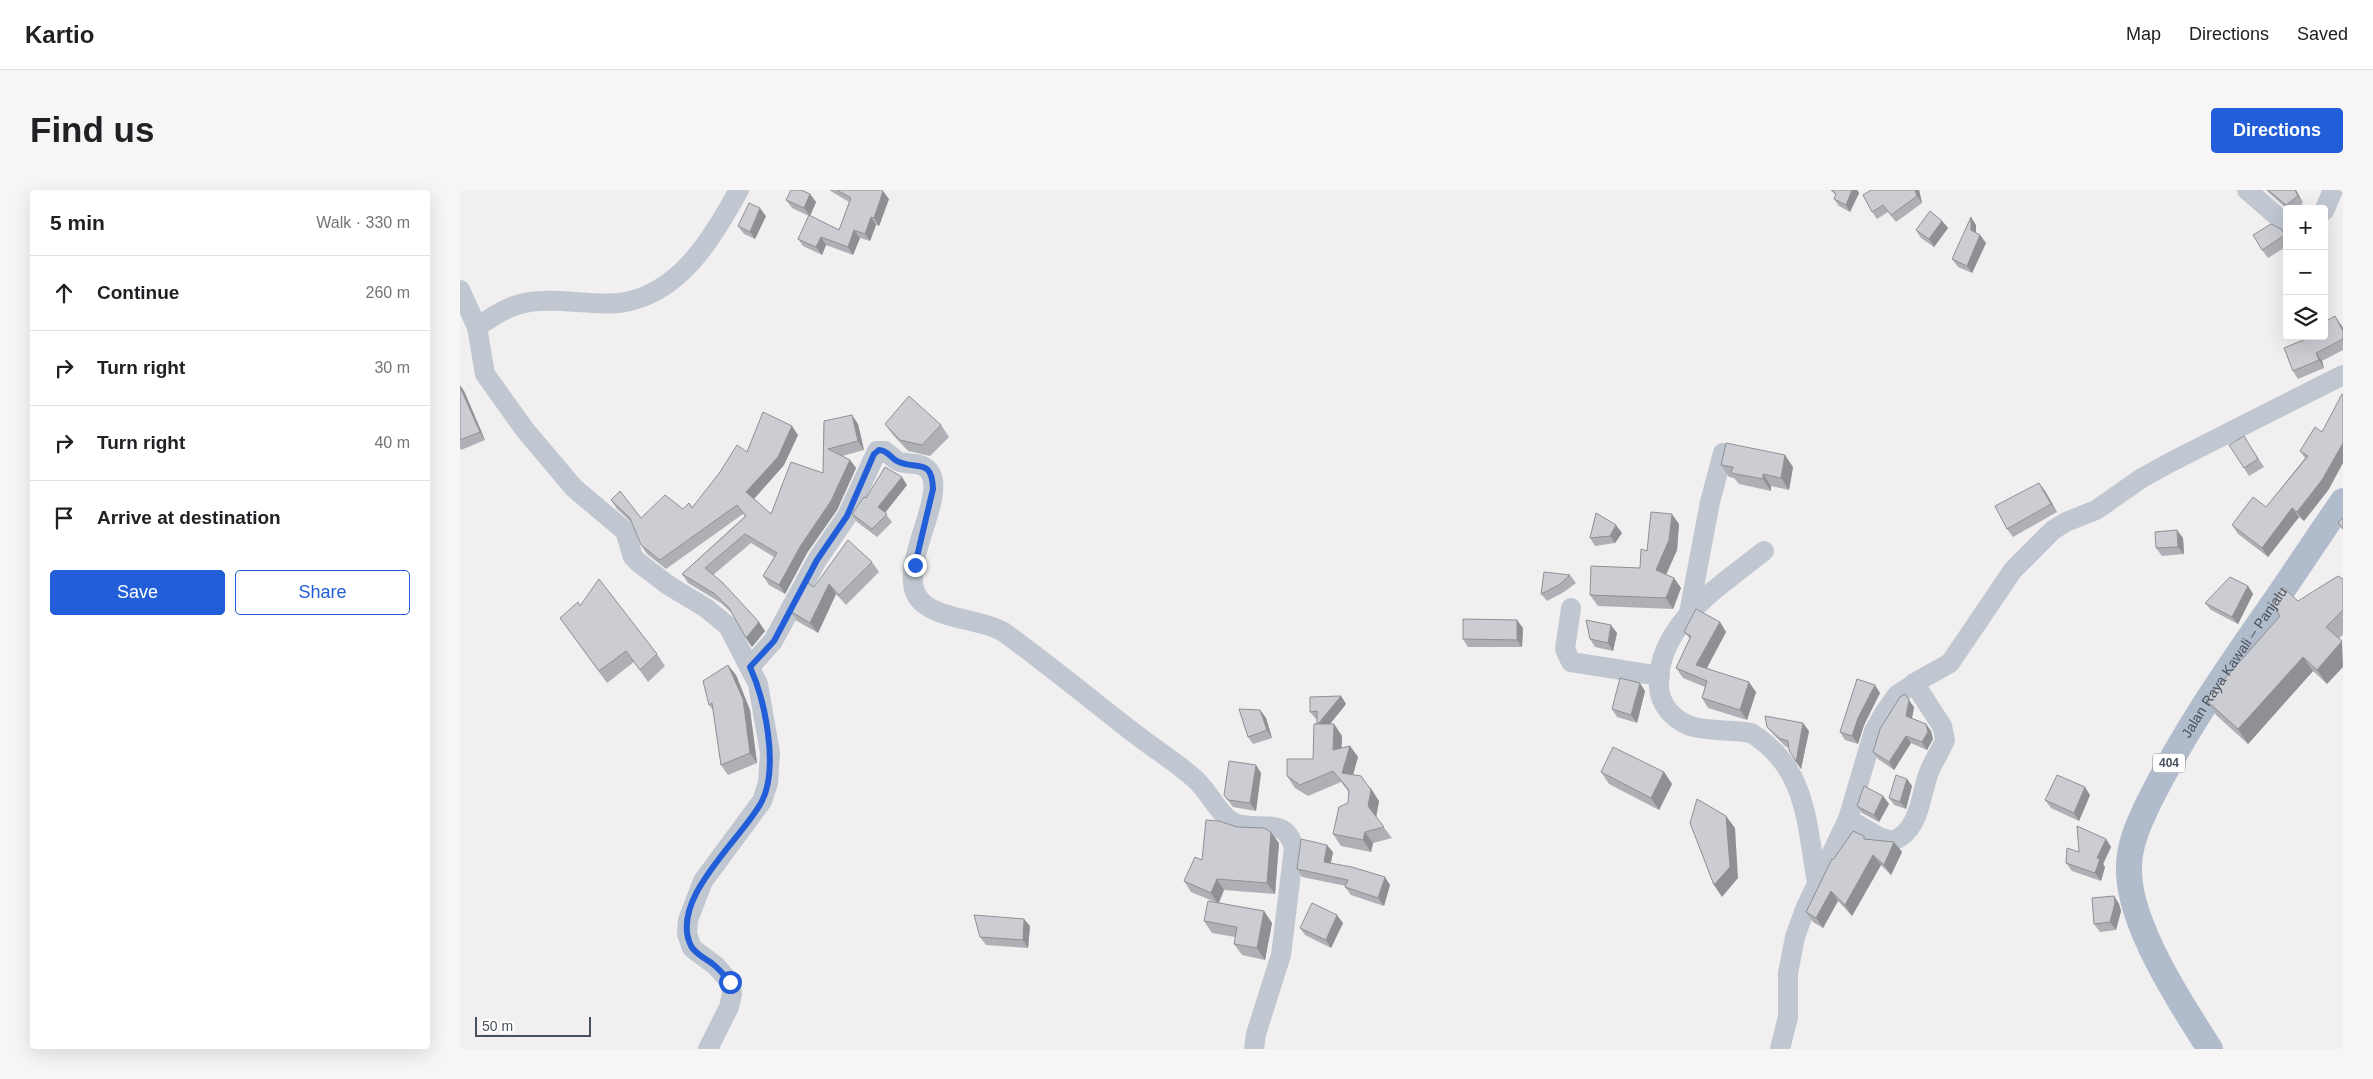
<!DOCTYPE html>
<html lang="en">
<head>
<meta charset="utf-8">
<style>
  :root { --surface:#fff; --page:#f6f6f6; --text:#202124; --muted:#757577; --line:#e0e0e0; --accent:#225ed8 }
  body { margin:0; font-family:Helvetica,sans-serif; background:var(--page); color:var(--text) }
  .controls { position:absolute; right:15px; top:15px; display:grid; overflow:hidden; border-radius:5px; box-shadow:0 5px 20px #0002 }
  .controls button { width:45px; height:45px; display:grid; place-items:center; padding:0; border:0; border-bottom:1px solid var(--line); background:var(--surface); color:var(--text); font:25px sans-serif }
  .scale { position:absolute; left:15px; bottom:12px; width:116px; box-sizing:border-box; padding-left:5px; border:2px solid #48505b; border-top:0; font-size:14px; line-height:18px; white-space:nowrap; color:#48505b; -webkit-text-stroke:4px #fff; paint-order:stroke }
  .stop { position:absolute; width:15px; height:15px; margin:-11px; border:4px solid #225ed8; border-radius:50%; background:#fff }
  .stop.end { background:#225ed8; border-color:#fff; box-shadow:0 1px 5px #0008 }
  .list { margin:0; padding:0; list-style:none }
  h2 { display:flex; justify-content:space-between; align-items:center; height:65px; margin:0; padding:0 20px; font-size:21px }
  h2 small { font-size:16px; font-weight:400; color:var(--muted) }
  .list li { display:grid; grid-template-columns:32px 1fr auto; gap:15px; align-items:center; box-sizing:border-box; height:75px; padding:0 20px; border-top:1px solid var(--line) }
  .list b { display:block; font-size:19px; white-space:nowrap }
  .list em { font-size:16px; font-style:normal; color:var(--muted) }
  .actions { display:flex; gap:10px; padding:15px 20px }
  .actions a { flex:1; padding:11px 0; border:1px solid var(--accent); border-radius:5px; text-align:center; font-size:18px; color:var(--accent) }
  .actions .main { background:var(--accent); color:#fff }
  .icon { flex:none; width:28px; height:28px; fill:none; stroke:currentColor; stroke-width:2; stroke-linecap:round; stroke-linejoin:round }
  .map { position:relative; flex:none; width:1883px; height:859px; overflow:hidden; border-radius:5px }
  header { display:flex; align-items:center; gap:30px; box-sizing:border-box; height:70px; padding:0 25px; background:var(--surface); border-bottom:1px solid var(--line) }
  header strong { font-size:24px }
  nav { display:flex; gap:28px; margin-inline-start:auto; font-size:18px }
  .intro { display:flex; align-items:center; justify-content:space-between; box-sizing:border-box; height:120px; padding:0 30px }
  h1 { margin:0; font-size:35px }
  .button { padding:12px 22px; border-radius:5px; background:var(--accent); color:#fff; font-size:18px; font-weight:700 }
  main { display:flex; gap:30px; padding:0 30px }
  aside { flex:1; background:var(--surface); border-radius:5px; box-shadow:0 5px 20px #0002 }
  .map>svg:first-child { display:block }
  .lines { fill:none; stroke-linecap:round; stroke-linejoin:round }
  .minor { stroke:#c0c7d0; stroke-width:20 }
  .major { stroke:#b0bbcc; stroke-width:26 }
  .wall { fill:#afb0b5 }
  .shaded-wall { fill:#8f9094 }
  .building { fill:#cccdd3; stroke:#8f9094 }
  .route { stroke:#225ed8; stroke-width:6 }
  .labels { text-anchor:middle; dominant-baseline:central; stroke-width:5; stroke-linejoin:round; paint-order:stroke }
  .shield { fill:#fff; stroke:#7f848c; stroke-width:1 }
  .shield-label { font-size:12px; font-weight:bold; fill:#48505b }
  .street-label { font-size:14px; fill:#48505b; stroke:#fff }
</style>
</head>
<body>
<header>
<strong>Kartio</strong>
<nav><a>Map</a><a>Directions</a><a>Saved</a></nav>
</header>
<div class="intro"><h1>Find us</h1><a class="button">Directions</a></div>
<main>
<aside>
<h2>5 min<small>Walk · 330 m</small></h2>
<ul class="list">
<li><svg class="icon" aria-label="ahead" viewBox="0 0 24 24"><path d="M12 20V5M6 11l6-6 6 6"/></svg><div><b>Continue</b></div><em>260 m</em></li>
<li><svg class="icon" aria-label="right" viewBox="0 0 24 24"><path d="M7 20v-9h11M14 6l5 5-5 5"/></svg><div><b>Turn right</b></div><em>30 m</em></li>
<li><svg class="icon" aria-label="right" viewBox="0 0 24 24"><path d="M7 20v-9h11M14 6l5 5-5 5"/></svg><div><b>Turn right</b></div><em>40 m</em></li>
<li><svg class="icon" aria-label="arrive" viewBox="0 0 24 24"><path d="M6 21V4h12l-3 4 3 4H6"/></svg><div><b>Arrive at destination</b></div></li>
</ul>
<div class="actions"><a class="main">Save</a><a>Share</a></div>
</aside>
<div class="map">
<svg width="1883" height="859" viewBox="0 0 1883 859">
  <rect width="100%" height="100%" fill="#f1efef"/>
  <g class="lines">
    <g class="minor">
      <polyline points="1787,0 1827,35"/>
      <polyline points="1864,21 1873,0"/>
      <polyline points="0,100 17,137 25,184 65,240 114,298 165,341 173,367 178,372 208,395 246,418 268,436 298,494 310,563 308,593 302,611 243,691 228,730 227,744 232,758 256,776 270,792 272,804 269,817 248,859"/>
      <path d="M17,137c13,-8 25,-18 40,-22 30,-10 70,1 102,-2 61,-8 93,-65 120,-113"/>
      <path d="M1304,361c-42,34 -108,73 -105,136 1,18 14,32 31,39 19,6 41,3 61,7 57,35 55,91 66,149"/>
      <polyline points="1111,418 1105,459 1111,472 1200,486"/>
      <polyline points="1229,423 1250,312 1263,263"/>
      <path d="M290,477l23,-26 44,-81 30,-44 30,-65h8c5,3 10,10 15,11 12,3 24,-1 31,12 14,30 -40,102 -8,129 18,16 56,16 79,28 45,32 88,68 132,102 20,16 44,30 63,48 11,11 18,25 29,36 23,22 58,-8 68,31l-13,107 -25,79 -2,15"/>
      <path d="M1388,629l31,18 14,4c27,-11 27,-44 35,-66 4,-12 12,-23 17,-35l-3,-14 -28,-43"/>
      <polyline points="1320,859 1328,827 1328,783 1335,747 1345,719 1388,629 1414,541 1424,523 1437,505 1458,491 1490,473 1553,380 1593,340 1606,332 1636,320 1682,288 1711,272 1883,185"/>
    </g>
    <path class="major" id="s1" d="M1750,859c-29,-45 -80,-123 -81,-177 -1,-27 10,-49 21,-72 33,-66 74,-126 116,-186 26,-37 51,-76 77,-113"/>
  </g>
  <g class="wall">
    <polygon points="369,0 421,0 429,9 419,36 416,35 410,51 400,48 393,65 366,55 362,65 343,56 338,49 349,26 332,18 326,10 350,4 356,12 350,26 379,40 389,12"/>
    <polygon points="1370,0 1397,0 1399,3 1390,22 1379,16 1374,9 1376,5"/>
    <polygon points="1411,0 1459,0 1462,13 1436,32 1428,22 1417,29 1412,22"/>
    <polygon points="1806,0 1836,0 1843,13 1837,19 1827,19 1808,2"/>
    <polygon points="306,26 295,49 284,44 278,36"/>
    <polygon points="1482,31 1488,38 1474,57 1461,48 1456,40"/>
    <polygon points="1516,35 1516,43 1520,45 1526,53 1512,83 1498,77 1492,69"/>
    <polygon points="1821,39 1827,47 1827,56 1808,68 1802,60"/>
    <polygon points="1881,134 1883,138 1883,160 1862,171 1864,178 1838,189 1833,181 1853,146"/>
    <polygon points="0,195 4,201 25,250 1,260 0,258"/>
    <polygon points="364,231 398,234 404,260 382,266 390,270 396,278 377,320 347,363 325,404 309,395 303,386 314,367 291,353 253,385 305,441 292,457 286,448 273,424 261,413 228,393 222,384 285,326 283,324 206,379 187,364 181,355 172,333 157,319 151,310 181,328 223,319 229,313 232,317 287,262 338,245 324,275 294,309 311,324 363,283"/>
    <polygon points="425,234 481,235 489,247 470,266 448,261 433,245"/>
    <polygon points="1855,237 1869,299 1844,331 1839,327 1808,367 1778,344 1772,335 1806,317 1845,268 1840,261"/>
    <polygon points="1789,254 1804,277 1789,286 1784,278"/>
    <polygon points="1261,275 1333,277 1329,300 1311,296 1311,301 1279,294 1274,288 1269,287"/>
    <polygon points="1579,293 1585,301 1597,322 1553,347 1547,339"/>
    <polygon points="447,295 425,323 432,332 417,347 397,332 392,324 406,308"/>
    <polygon points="1219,334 1217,360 1206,385 1214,388 1221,398 1213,419 1138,416 1130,405 1180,378 1187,361"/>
    <polygon points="1162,343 1155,353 1135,356 1130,348"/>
    <polygon points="1723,348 1724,364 1702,366 1696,358"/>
    <polygon points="412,372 419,382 386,415 376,404 358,443 337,431 330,421 354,397"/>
    <polygon points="1110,385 1116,393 1104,402 1087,411 1081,404"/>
    <polygon points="1883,389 1883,445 1879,448 1867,494 1853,481 1788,554 1756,525 1746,510 1820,426 1838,411"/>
    <polygon points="1788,396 1793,404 1778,434 1751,420 1745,413"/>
    <polygon points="121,416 197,464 205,476 188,492 174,472 147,493 100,428"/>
    <polygon points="1260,432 1266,442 1247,478 1296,502 1287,530 1248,518 1242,508 1245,497 1223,488 1216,478 1230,449 1224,442"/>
    <polygon points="1063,438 1062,457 1008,457 1003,449"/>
    <polygon points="1157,443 1153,461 1135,457 1130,449"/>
    <polygon points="276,485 290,520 297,573 268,585 261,575 253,520 249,515"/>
    <polygon points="1185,501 1177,533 1157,527 1152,519"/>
    <polygon points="1420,503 1404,535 1398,554 1385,550 1380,542"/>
    <polygon points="881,506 886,514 870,534 874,534 882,546 881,558 890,556 898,567 893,585 919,611 916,627 932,648 913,653 911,662 881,656 873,644 888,613 888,601 881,592 848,606 835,598 827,586 853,569 857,529 856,529 850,522"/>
    <polygon points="1454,517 1452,528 1466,534 1471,541 1473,549 1467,560 1451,553 1434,580 1418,569 1413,562"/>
    <polygon points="800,520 806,528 812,548 793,554 788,547"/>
    <polygon points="1307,537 1349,541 1341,579 1329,558 1325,556 1313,544"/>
    <polygon points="1141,582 1204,582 1212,594 1199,620 1149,594"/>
    <polygon points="801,583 796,621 773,617 764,605"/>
    <polygon points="1447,589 1452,596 1446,619 1434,615 1429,608"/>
    <polygon points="1630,605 1619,631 1591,618 1585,610"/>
    <polygon points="1423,606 1429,614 1419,632 1402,623 1397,616"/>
    <polygon points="1646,649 1651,657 1643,674 1645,677 1641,691 1612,681 1606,673 1619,662"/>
    <polygon points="1407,650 1434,652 1442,662 1431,685 1421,675 1392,726 1378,711 1363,738 1353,732 1346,722 1373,670"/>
    <polygon points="819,653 815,704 764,700 759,713 804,721 812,733 805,770 782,765 774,754 775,747 752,743 744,731 755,712 731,702 724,691"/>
    <polygon points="873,662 871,673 930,695 924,716 891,705 885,697 886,696 842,687 837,679"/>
    <polygon points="1654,706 1659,714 1661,721 1656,740 1640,742 1634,734"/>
    <polygon points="883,733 871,758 845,745 840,738"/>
    <polygon points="570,736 568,758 526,755 520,747"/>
  </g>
  <g class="shaded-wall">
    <polygon points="1392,0 1397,0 1399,3 1390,22 1386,15"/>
    <polygon points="1455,0 1459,0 1462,13 1457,6"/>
    <polygon points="1835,0 1836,0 1843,13 1838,6"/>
    <polygon points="423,1 429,9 419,36 414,28"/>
    <polygon points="350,4 356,12 350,26 344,18"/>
    <polygon points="300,18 306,26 295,49 290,42"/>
    <polygon points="411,27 416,35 410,51 405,44"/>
    <polygon points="1511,27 1516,35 1516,48 1511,40"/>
    <polygon points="1482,31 1488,38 1474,57 1469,49"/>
    <polygon points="394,40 400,48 393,65 388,57"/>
    <polygon points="1520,45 1526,53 1512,83 1507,76"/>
    <polygon points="361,47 366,55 362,65 356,57"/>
    <polygon points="1875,126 1883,138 1883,141"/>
    <polygon points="1856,163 1862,171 1864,178 1859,170"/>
    <polygon points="0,195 4,201 25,250 20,242"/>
    <polygon points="392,225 398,234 404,260 398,251"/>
    <polygon points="332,236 338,245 324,275 292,311 286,302"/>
    <polygon points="1883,253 1883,273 1869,299 1844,331 1837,322"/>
    <polygon points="1325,265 1333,277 1329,300 1321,288"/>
    <polygon points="390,270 396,278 377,320 347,363 325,404 319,395 341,355"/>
    <polygon points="1303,284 1311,296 1311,301 1303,289"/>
    <polygon points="442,287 447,295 423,325 418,317"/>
    <polygon points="1579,293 1585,301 1597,322 1591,314"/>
    <polygon points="1832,318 1839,327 1808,367 1802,358"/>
    <polygon points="1212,324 1219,334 1217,360 1203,391 1196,380"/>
    <polygon points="1156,335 1162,343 1155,353 1150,346"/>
    <polygon points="1717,340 1723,348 1724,364 1718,357"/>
    <polygon points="1214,388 1221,398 1213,419 1206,408"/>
    <polygon points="369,394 376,404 358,443 350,433"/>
    <polygon points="1788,396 1793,404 1778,434 1772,427"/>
    <polygon points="1057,430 1063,438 1062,457 1057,450"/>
    <polygon points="299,432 305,441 292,457 286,448"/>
    <polygon points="1260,432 1266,442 1243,485 1236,475"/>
    <polygon points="1151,435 1157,443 1153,461 1148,453"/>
    <polygon points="1882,451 1883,477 1867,494 1857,480"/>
    <polygon points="1843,467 1853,481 1788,554 1778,539"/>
    <polygon points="268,475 276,485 290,520 297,573 290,563"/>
    <polygon points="1289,492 1296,502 1287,530 1280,520"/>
    <polygon points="1180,493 1185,501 1177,533 1171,525"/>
    <polygon points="1415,495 1420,503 1404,535 1398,554 1392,546 1398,528"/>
    <polygon points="881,506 886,514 862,544 857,536"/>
    <polygon points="1449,510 1454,517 1451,533 1446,526"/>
    <polygon points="800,520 806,528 812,548 807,540"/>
    <polygon points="1343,533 1349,541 1341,579 1336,572"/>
    <polygon points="874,534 882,546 881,572 873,560"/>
    <polygon points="1466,534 1471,541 1473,549 1467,560 1462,552"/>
    <polygon points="1446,546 1451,553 1434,580 1429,572"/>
    <polygon points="890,556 898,567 890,595 882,583"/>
    <polygon points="796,575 801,583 796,621 790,613"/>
    <polygon points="1204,582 1212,594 1199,620 1191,608"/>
    <polygon points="1447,589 1452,596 1446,619 1440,612"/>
    <polygon points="910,597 919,611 916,628 908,616"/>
    <polygon points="1625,597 1630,605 1619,631 1614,623"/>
    <polygon points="1423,606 1429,614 1419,632 1414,625"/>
    <polygon points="1266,626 1275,638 1278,688 1262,707 1254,695"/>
    <polygon points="811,642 819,653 815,704 807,693"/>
    <polygon points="905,642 913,653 911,662 903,650"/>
    <polygon points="1646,649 1651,657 1643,674 1645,677 1641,691 1635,683 1637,668"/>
    <polygon points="1434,652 1442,662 1431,685 1424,675"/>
    <polygon points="867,655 873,662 869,680 864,672"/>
    <polygon points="1413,665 1421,675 1392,726 1385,715"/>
    <polygon points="925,687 930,695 924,716 918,708"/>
    <polygon points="757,689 764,700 758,714 751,703"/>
    <polygon points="1371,701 1378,711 1363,738 1356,728"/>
    <polygon points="1654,706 1659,714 1661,721 1656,740 1650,732"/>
    <polygon points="804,721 812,733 805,770 797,758"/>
    <polygon points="877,725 883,733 871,758 866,750"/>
    <polygon points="564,729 570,736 568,758 563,750"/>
  </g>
  <g class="building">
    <polygon points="331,0 341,0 350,4 344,18 326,10"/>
    <polygon points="377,0 421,0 423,1 414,28 411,27 405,44 394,40 388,57 361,47 356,57 338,49 349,25 379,40 391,8"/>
    <polygon points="1372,0 1392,0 1386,15 1374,9 1376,4"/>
    <polygon points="1411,0 1455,0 1457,6 1431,25 1423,15 1412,22 1403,5"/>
    <polygon points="1808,0 1835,0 1838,6 1826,15"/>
    <polygon points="289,13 300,18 290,42 278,36"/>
    <polygon points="1470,21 1482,31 1469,49 1456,40"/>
    <polygon points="1511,27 1511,40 1520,45 1507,76 1492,69"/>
    <polygon points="1811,34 1821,39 1825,45 1802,60 1793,45"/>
    <polygon points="1875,126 1883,141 1883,149 1856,163 1859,170 1833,181 1824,158 1853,146 1864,146 1864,132"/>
    <polygon points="0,197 20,242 0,250"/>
    <polygon points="1882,204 1883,205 1883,253 1862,290 1837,322 1832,318 1802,358 1772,335 1793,307 1806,317 1848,266 1840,261 1855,237 1862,242"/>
    <polygon points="449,206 481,235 462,255 440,250 425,234"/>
    <polygon points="303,222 332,236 318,267 286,302 311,324 331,272 363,283 364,231 392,225 398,251 368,259 390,270 371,311 341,355 319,395 303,386 317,363 285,344 245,378 262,392 299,432 286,448 269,418 255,404 222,384 286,326 277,315 200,370 181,355 170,328 151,310 160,301 181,328 205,305 223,319 229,313 232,318 260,282 277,255 287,262"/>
    <polygon points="1784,246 1798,269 1784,278 1769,255"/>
    <polygon points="1266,253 1325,265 1321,288 1303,284 1303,289 1271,283 1273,277 1261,275"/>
    <polygon points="425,277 442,287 418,317 427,324 412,339 392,324 404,307 406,308"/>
    <polygon points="1579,293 1591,314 1547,339 1535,316"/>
    <polygon points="1191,322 1212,324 1209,350 1196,380 1214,388 1206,408 1130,405 1131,376 1180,378 1181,359 1187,361"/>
    <polygon points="1136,323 1156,335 1150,346 1130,348"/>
    <polygon points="1883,328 1883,339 1878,332"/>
    <polygon points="1717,340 1718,357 1696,358 1695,342"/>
    <polygon points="388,350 412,372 379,405 369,394 350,433 330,421 346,392 354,397"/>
    <polygon points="1084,382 1110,385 1099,395 1081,404"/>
    <polygon points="1878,386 1883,389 1883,420 1866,437 1882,451 1857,480 1843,467 1778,539 1746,510 1820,426 1813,414 1823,397 1838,411"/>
    <polygon points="1770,387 1788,396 1772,427 1745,413"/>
    <polygon points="139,389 197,464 180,480 166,461 139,481 100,428 118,412 120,416"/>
    <polygon points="1236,419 1260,432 1236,475 1289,492 1280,520 1242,508 1247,491 1216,478 1231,446 1224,442"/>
    <polygon points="1003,429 1057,430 1057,450 1003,449"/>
    <polygon points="1126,430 1151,435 1148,453 1130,449"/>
    <polygon points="268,475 283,509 290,563 261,575 252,513 249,515 243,491"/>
    <polygon points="1160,488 1180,493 1171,525 1152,519"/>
    <polygon points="1397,489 1415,495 1398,528 1392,546 1380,542"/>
    <polygon points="1445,504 1449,510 1446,526 1466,534 1468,542 1462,552 1446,546 1429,572 1413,562 1420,539 1440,507"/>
    <polygon points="881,506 858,534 857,534 857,521 850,522 850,507"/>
    <polygon points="779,519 800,520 807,540 788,547"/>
    <polygon points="1305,526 1343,533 1336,572 1329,560 1328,551 1319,548 1307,537"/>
    <polygon points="854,534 874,534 873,560 890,556 882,583 901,586 911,600 908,616 924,637 905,642 903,650 873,644 879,617 888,613 889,600 873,581 840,595 827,586 827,569 853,569"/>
    <polygon points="1153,557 1204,582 1191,608 1141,582"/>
    <polygon points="769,571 796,575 790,613 768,610 764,605"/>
    <polygon points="1436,585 1447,589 1440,612 1429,608"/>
    <polygon points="1597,585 1625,597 1614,623 1585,610"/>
    <polygon points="1404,596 1423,606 1414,625 1397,616"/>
    <polygon points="1237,609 1266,626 1270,677 1254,695 1230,633"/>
    <polygon points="746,630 759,631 777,637 804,638 811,642 807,693 757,689 751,703 724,691 735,667 742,670"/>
    <polygon points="1617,636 1646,649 1637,668 1640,669 1635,683 1606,673 1607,658 1619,662"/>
    <polygon points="1393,641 1404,646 1404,649 1434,652 1424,675 1413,665 1385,715 1371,701 1356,728 1346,722 1372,669 1373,670"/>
    <polygon points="841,649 867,655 864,672 892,677 925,687 918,708 885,697 888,690 837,679"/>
    <polygon points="1654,706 1655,713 1650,732 1634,734 1632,708"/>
    <polygon points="748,711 804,721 797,758 774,754 777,737 744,731"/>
    <polygon points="852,713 877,725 866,750 840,738"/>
    <polygon points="514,725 564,729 563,750 520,747"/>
  </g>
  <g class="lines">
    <path class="route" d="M270,792c-5,-6 -10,-12 -16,-17 -7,-6 -18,-10 -23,-19 -23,-47 52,-108 71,-145 17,-34 3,-101 -12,-134l24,-26 43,-81 30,-44 27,-62 5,-4c9,0 12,9 20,12 19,8 33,-4 34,27l-18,76"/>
  </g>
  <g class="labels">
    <rect class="shield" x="1693" y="563.5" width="32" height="19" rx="4"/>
    <g class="shield-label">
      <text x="1709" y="573">404</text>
    </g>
    <g class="street-label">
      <text stroke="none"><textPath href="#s1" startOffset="434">Jalan Raya Kawali – Panjalu</textPath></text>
    </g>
  </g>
</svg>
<div class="controls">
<button>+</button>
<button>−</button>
<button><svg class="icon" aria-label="layers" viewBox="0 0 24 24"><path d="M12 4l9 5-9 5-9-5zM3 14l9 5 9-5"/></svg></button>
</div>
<div class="scale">50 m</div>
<div class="stop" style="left:270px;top:792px"></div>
<div class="stop end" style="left:455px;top:375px"></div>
</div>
</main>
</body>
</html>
